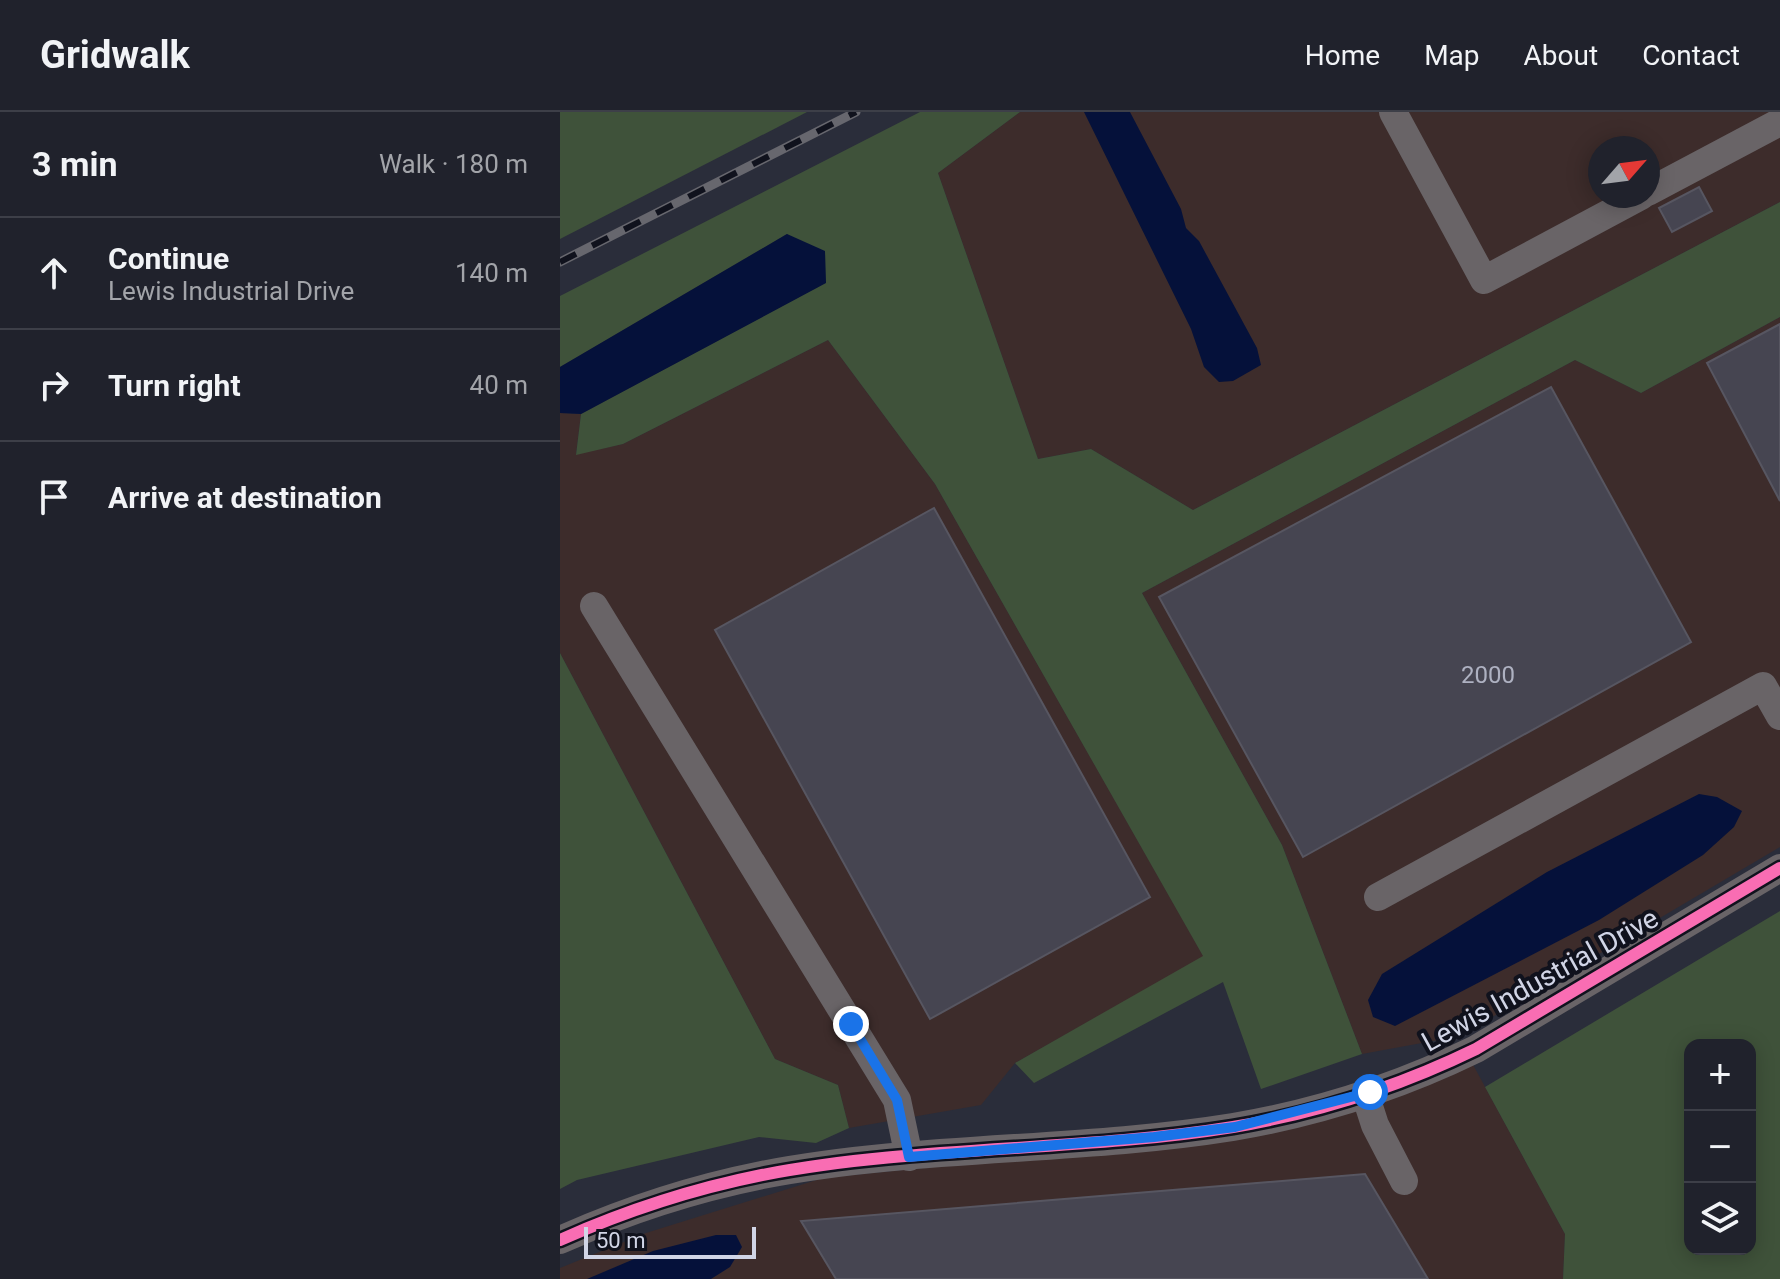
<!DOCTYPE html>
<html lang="en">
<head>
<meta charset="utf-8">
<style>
  :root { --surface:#20222c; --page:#282a34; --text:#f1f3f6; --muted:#a2a4a9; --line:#3d3f48 }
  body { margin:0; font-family:Roboto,sans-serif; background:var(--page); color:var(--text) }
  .controls { position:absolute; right:24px; bottom:24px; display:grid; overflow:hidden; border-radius:16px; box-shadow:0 4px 20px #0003 }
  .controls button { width:72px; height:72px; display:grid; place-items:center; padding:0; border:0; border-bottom:2px solid var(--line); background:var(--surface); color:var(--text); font:40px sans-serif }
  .compass { position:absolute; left:1028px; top:24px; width:72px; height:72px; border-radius:50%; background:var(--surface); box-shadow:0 4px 20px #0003; rotate:62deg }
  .scale { position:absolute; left:24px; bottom:20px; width:172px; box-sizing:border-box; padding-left:8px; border:4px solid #d1d5e6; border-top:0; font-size:22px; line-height:28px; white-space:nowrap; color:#d1d5e6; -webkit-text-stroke:6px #10121d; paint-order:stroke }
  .stop { position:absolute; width:24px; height:24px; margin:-18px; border:6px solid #1a73e8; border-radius:50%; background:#fff }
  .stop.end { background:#1a73e8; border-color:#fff; box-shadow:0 2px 8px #0008 }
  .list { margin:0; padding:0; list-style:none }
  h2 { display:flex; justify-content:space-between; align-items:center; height:104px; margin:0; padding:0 32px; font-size:34px }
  h2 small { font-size:26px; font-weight:400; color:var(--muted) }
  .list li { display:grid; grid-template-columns:52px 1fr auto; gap:24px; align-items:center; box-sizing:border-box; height:112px; padding:0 32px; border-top:2px solid var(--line) }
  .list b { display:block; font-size:30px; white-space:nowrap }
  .list p { margin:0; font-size:26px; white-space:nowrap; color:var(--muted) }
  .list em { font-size:26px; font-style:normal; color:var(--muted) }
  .icon { flex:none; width:44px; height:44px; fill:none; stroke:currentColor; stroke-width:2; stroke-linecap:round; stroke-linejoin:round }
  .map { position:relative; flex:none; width:1220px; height:1167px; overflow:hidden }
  header { display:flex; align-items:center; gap:48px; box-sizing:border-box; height:112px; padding:0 40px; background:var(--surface); border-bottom:2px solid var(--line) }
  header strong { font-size:38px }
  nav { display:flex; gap:44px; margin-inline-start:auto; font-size:28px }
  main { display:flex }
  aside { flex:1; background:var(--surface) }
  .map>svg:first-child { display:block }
  .industrial { fill:#3d2c2b; fill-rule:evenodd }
  .green { fill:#3f523a; fill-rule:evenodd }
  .water { fill:#05113a }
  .building { fill:#464551; stroke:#575661; stroke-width:2 }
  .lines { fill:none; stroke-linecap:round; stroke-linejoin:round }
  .minor { stroke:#696467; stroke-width:28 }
  .rail-casing { stroke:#67676e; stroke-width:9 }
  .rail { stroke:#10121d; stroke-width:6; stroke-dasharray:18; stroke-linecap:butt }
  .cycleway-casing { stroke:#10121d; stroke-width:17 }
  .cycleway { stroke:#f96db3; stroke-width:12 }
  .route { stroke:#1a73e8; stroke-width:10 }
  .labels { text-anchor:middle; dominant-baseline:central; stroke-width:8; stroke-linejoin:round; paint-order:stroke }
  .number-label { font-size:24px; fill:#aeb1c1 }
  .street-label { font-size:28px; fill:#d1d5e6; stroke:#10121d }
</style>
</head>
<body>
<header>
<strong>Gridwalk</strong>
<nav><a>Home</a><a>Map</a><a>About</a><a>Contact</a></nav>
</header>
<main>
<aside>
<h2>3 min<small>Walk · 180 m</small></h2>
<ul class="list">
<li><svg class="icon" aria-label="ahead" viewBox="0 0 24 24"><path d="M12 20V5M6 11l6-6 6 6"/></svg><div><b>Continue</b><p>Lewis Industrial Drive</p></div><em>140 m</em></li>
<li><svg class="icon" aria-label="right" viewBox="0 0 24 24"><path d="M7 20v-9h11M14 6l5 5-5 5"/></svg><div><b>Turn right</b></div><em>40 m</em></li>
<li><svg class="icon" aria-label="arrive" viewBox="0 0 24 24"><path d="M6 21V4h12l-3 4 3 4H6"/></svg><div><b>Arrive at destination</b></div></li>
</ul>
</aside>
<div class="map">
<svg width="1220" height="1167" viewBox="0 0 1220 1167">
  <rect width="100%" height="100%" fill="#2a2d3a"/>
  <g class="industrial">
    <path d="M460,0h760v90l-587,308 -102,-61 -53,10 -100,-286zM1040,36h48v48h-48z"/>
    <polygon points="1220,205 1220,735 900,924 802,942 722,733 582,481 1015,248 1081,281"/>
    <polygon points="268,228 375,372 644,845 455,951 421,993 289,1016 278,973 215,947 0,541 0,301 21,302 16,342 63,332"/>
    <polygon points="911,949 1005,1122 1003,1167 0,1167 0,1156 86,1121 263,1066 702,1022"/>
  </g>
  <g class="green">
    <polygon points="0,0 247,0 0,127"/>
    <polygon points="360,0 460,0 378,61 478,347 531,337 633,398 1220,90 1220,205 1081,281 1015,248 582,481 722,733 802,942 701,977 663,870 474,971 455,951 643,844 375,372 268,228 63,332 16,343 21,302 265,171 227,122 0,255 0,184"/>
    <polygon points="0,541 215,947 278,973 289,1016 256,1031 199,1025 17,1068 0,1077"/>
    <path d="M1220,799v368h-217l2,-45 -80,-147zM1190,933v204h-60v-204z"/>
  </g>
  <g class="water">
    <polygon points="524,0 570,0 621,97 626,116 639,129 697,236 701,253 673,269 659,270 644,255 631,217"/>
    <polygon points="227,122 265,139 266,171 21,302 0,301 0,255"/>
    <polygon points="1139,682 1157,685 1182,699 1174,715 1143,743 1039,808 835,914 813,905 808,888 822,862 987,760"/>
    <polygon points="156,1123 176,1123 182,1135 170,1155 151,1167 27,1167 93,1139"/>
  </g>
  <g class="building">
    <polygon points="1139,75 1152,99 1112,120 1099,96"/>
    <polygon points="1220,212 1220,389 1147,251"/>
    <polygon points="991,275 1131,530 743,745 599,485"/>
    <polygon points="374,396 590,785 370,907 155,518"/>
    <polygon points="805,1062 868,1167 276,1167 241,1109"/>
  </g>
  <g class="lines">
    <g class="minor">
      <polyline points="833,0 924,168 1081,84"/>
      <polyline points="1088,80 1220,10"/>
      <polyline points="34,494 337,988 349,1045"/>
      <polyline points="818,785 1203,574 1220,604"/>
      <polyline points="805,982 815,1013 844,1069"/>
      <path d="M0,1128c65,-29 132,-51 202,-65 155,-30 316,-23 471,-48 83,-14 167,-41 243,-78l304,-181"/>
    </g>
    <defs>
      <polyline id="rail" points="0,150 296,0"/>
    </defs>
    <use href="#rail" class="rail-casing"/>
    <use href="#rail" class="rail"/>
    <defs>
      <path id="cycleway" d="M0,1128c65,-29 132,-51 202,-65 155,-30 316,-23 471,-48 83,-14 167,-41 243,-78l304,-181"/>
    </defs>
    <use href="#cycleway" class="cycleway-casing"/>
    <use href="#cycleway" class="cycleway"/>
  </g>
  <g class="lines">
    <polyline class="route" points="291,912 337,988 349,1045 594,1025 675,1015 810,980"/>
  </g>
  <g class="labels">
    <g class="number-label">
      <text x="928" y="563">2000</text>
    </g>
    <g class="street-label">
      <text transform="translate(980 868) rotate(-29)">Lewis Industrial Drive</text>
    </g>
  </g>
</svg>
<div class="controls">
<button>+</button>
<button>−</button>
<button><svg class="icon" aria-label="layers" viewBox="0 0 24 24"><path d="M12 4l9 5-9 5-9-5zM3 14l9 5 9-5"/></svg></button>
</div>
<svg class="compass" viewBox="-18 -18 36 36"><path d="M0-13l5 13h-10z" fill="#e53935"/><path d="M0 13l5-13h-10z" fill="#a2a4a9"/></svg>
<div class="scale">50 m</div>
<div class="stop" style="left:810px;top:980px"></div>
<div class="stop end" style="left:291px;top:912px"></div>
</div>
</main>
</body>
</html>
